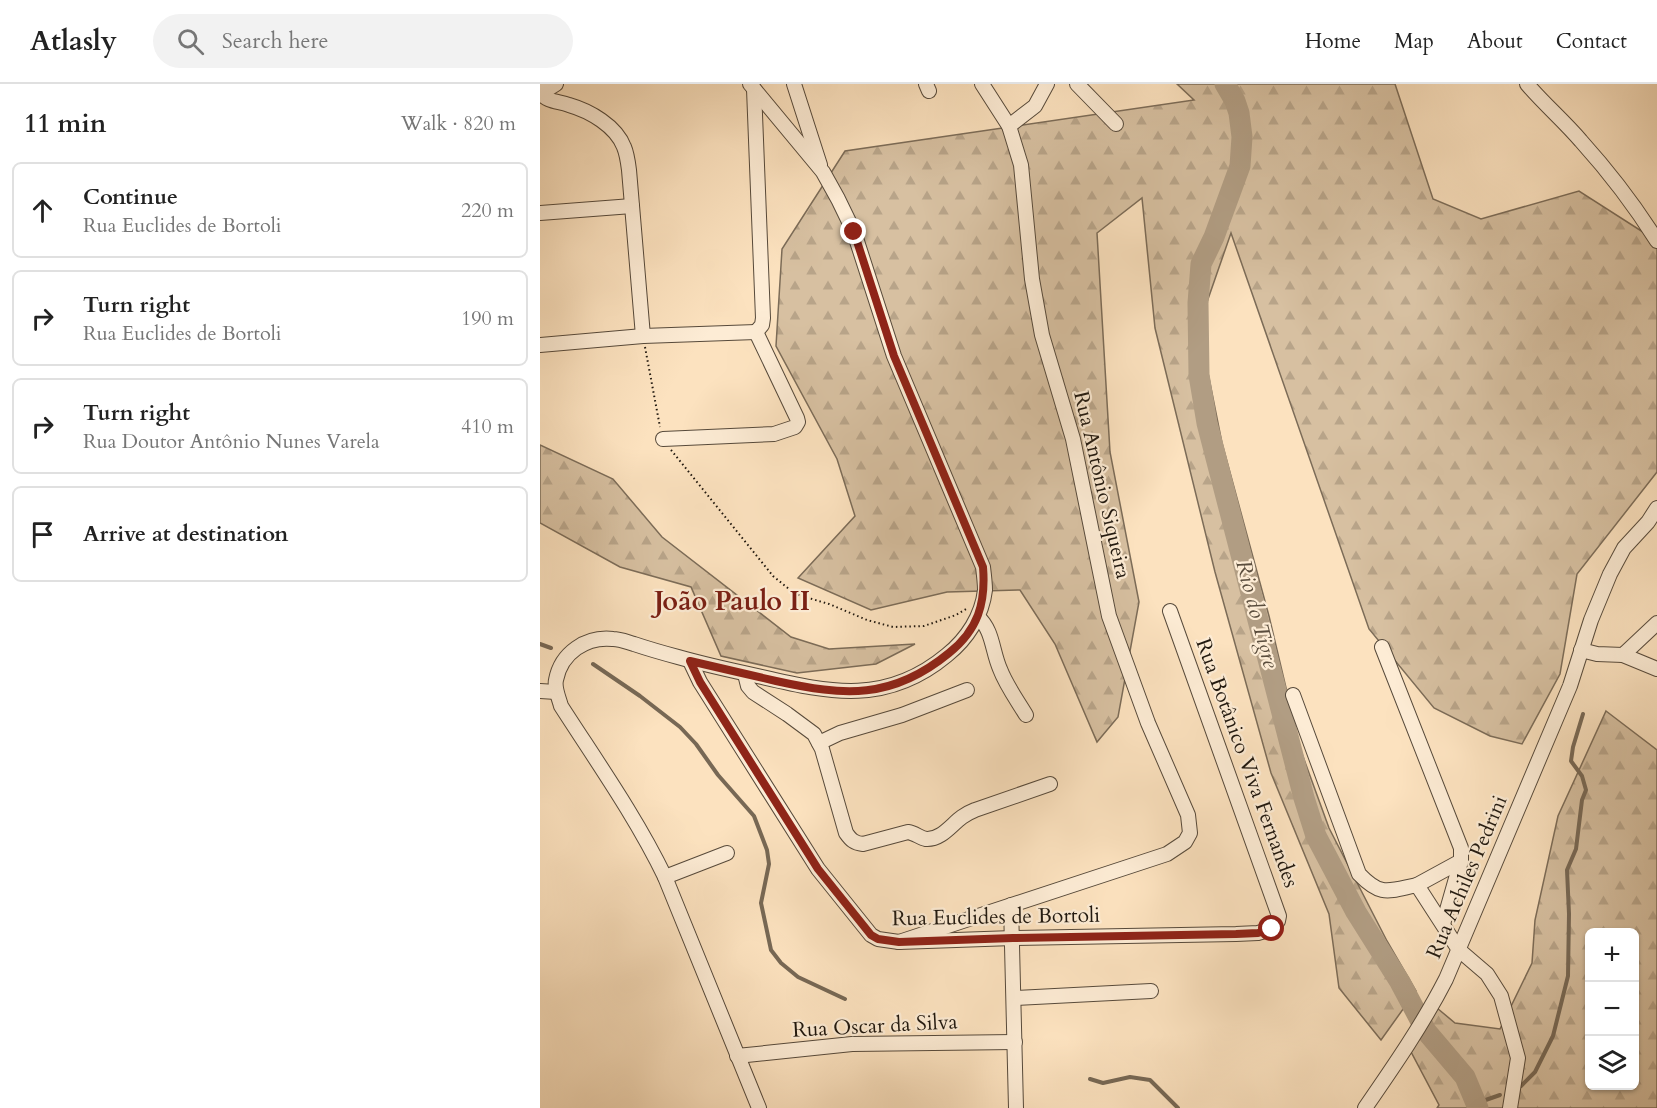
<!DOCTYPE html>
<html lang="en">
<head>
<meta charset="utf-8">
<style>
  :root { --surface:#fff; --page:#f2f2f2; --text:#222; --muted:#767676; --line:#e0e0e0 }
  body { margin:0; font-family:Cardo,serif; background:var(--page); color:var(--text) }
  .controls { position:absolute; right:18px; bottom:18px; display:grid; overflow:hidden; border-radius:9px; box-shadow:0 2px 4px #0004 }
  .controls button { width:54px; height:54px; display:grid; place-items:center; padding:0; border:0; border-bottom:2px solid var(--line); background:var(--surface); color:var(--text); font:30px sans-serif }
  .stop { position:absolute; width:18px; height:18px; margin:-14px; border:4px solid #8f2418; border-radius:50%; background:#fff }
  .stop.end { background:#8f2418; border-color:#fff; box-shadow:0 2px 6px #0008 }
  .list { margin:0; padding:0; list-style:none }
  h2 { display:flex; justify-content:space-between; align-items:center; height:78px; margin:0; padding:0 24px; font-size:26px }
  h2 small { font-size:20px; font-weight:400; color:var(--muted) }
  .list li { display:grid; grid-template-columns:39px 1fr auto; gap:18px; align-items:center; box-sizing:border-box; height:96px; margin:0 12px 12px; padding:0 12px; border:2px solid var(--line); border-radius:9px }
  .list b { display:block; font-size:22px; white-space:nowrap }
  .list p { margin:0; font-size:20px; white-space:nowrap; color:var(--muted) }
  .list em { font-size:20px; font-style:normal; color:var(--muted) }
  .icon { flex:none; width:33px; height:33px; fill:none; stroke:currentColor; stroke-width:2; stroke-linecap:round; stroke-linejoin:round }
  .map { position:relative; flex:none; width:1117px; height:1024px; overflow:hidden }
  header { display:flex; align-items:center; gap:36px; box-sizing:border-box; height:84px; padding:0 30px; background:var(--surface); border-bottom:2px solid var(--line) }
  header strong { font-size:28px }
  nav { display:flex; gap:33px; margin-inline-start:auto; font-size:21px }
  .search { width:420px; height:54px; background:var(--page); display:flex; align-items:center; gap:15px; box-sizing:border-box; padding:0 21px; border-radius:33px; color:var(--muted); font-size:22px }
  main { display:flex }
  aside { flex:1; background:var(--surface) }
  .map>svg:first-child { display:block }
  .forest { fill:url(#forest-firs); stroke:#7c6c58; stroke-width:1.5; fill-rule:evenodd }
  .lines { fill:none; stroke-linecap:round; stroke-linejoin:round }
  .stream { stroke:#776855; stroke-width:4 }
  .river { stroke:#b19d83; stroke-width:21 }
  .minor-casing { stroke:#574a3b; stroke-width:16 }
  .path { stroke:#20180f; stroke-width:2; stroke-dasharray:1.5 3; stroke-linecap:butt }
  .minor { stroke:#fdecd5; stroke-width:14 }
  .route { stroke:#8f2418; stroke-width:8 }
  .labels { text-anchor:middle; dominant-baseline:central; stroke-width:4.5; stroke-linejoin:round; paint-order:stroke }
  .street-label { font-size:21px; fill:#20180f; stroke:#fdecd5 }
  .water-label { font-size:22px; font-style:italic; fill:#5a4d3d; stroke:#fdecd5 }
  .district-label { font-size:27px; font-weight:bold; fill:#7a1f14; stroke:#fdecd5 }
</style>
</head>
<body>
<header>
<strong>Atlasly</strong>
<div class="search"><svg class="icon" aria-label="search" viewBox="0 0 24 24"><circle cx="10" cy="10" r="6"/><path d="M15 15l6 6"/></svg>Search here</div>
<nav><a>Home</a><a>Map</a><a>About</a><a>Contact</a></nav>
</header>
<main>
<aside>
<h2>11 min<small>Walk · 820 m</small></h2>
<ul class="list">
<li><svg class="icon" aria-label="ahead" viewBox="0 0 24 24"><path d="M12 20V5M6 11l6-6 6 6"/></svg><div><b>Continue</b><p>Rua Euclides de Bortoli</p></div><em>220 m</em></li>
<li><svg class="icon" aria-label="right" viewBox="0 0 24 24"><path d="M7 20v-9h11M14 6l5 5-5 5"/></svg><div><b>Turn right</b><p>Rua Euclides de Bortoli</p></div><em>190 m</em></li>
<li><svg class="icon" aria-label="right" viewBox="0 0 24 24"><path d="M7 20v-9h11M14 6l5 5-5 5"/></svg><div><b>Turn right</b><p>Rua Doutor Antônio Nunes Varela</p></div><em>410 m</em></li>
<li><svg class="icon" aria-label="arrive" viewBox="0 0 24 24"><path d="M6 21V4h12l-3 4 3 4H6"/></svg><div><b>Arrive at destination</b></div></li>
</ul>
</aside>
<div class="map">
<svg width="1117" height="1024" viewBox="0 0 1117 1024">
  <defs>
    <pattern id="forest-firs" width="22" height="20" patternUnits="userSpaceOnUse" patternTransform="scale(1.5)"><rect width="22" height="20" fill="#d7c0a1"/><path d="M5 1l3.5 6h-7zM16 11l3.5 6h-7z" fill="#b8a489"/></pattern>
  </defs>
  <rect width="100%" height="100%" fill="#fce2bf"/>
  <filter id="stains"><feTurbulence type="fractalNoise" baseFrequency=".00333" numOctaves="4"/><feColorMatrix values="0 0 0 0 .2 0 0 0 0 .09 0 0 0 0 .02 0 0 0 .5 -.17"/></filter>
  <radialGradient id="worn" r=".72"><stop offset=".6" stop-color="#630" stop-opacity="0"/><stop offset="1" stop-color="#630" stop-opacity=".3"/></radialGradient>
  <g class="forest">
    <polygon points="637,0 855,0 893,115 941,135 1039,107 1117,157 1117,388 1037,490 1020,590 982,660 950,652 894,624 829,545 691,149 667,218 667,284 682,359 729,532 747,608 745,619 755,661 761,667 789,744 847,857 876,907 841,956 799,904 789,830 731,689 675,488 615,244 602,114 557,149 570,368 599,518 578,633 557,658 515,560 480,506 407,508 331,526 258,494 315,432 297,375 236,262 242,165 305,67 654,16"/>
    <polygon points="0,361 73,395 122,453 251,553 289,565 375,560 336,580 257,589 181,572 151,503 80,483 0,439"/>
    <path d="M1066,627l51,39v358h-220l2,-3 -30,-57 28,-40 18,15 45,6 32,-66 3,-43 23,-104zM1050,848h44v154h-44z"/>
  </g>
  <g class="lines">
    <g class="stream">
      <polyline points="0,560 11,564"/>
      <polyline points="53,580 100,612 140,643 156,660 178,691 214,732 227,766 229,780 221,819 231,866 241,879 258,893 305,915"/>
      <polyline points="550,995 563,999 590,993 610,996 638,1024"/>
      <polyline points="981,1002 995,988 1013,952 1028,892 1029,830 1027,786 1036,765 1042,716 1046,706 1042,692 1031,677 1033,663 1043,630"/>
      <polyline points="937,1019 960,1011"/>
    </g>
    <polyline class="river" points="685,0 695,17 699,29 702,53 700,82 674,153 661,180 658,219 659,291 667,339 764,714 776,752 816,828 860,898 886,947 925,993 938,1024"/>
    <defs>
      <g id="minor">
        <path d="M210,0l73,88 15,27 16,33 40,124 89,211c1,8 2,16 2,23 -3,26 -18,49 -38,65 -60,50 -116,38 -185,22 -28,-6 -56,-12 -84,-20 -15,-4 -29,-8 -44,-13 -7,-2 -14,-5 -21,-5 -27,-3 -52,14 -57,41 -2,8 3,18 5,26 36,56 75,111 104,171l94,231"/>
        <polyline points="254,0 280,81"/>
        <polyline points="386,0 389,7"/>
        <polyline points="537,0 576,40"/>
        <path d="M987,0c17,20 37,37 54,57 28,31 54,65 76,100"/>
        <polyline points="214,5 223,234 222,241 216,248"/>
        <polyline points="0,7 8,5 16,0"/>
        <path d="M0,9c8,9 18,8 29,12 21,6 47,21 55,42 3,7 4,15 5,23l14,166"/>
        <polyline points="469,42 495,22 507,0"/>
        <polyline points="0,129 92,122"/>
        <polyline points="0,261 103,252 216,248"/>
        <polyline points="123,355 234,350 255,343 258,338 257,334 216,248"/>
        <path d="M438,533c15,13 14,34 22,52 6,16 17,31 26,46"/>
        <polyline points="842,563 921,764 921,777 903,840"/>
        <polyline points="1041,566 1057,570 1083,571 1117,539"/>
        <polyline points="1083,571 1117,585"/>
        <polyline points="150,577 160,598 278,785 331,851 338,855 359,858 473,854 696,850 718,849 732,845 738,837 739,832 630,527"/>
        <path d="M205,590l3,12 5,6 34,22 27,20 8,15 24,84c5,7 8,10 17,11l45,-12c7,1 12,6 18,7 15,1 25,-14 36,-22 4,-3 8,-5 13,-7l75,-26"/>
        <polyline points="0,607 16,608"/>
        <path d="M753,611l66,179c22,23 29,17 58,11l42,65 28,24 14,22 17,62 -8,50"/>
        <polyline points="279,659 300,649 362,631 427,606"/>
        <polyline points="125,793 187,769"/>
        <polyline points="877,801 921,777"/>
        <polyline points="471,821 476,1024"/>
        <polyline points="359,858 627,770 645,758 650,749 648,731 608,639 569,532 533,355 502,251 492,195 481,81 469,42 442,0"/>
        <polyline points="474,914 611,907"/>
        <polyline points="197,972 312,960 475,958"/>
        <path d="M825,1024c29,-42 58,-84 81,-129l124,-293 21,-66 19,-46 14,-26 24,-26 9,-14"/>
      </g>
    </defs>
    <use href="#minor" class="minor-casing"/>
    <g class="path">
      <polyline points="105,263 120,343"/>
      <polyline points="131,366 233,492 255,510 289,520 327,536 353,543 384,542 416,531 428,524"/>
    </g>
    <use href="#minor" class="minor"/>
  </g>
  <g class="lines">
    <path class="route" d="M314,148l40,124 89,211c3,36 -5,63 -34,86 -57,47 -105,43 -173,28 -29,-7 -57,-13 -86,-20l10,21 118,187 53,66 7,4 21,3 114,-4 223,-4 22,-1 14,-4"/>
  </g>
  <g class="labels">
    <g class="street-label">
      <text transform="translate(562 401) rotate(77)">Rua Antônio Siqueira</text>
      <text transform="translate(707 679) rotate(70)">Rua Botânico Viva Fernandes</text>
      <text transform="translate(927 793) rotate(-67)">Rua Achiles Pedrini</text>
      <text transform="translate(456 833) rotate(-1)">Rua Euclides de Bortoli</text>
      <text transform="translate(335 942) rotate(-3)">Rua Oscar da Silva</text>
    </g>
    <g class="water-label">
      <text transform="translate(717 530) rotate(75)">Rio do Tigre</text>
    </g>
    <g class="district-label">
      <text x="192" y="517">João Paulo II</text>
    </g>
  </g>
  <rect width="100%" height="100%" filter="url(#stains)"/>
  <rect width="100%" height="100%" fill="url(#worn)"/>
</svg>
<div class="controls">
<button>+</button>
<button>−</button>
<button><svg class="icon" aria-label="layers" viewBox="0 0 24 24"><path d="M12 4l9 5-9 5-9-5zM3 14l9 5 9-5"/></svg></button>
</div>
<div class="stop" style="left:732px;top:845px"></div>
<div class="stop end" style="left:314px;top:148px"></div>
</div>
</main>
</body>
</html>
